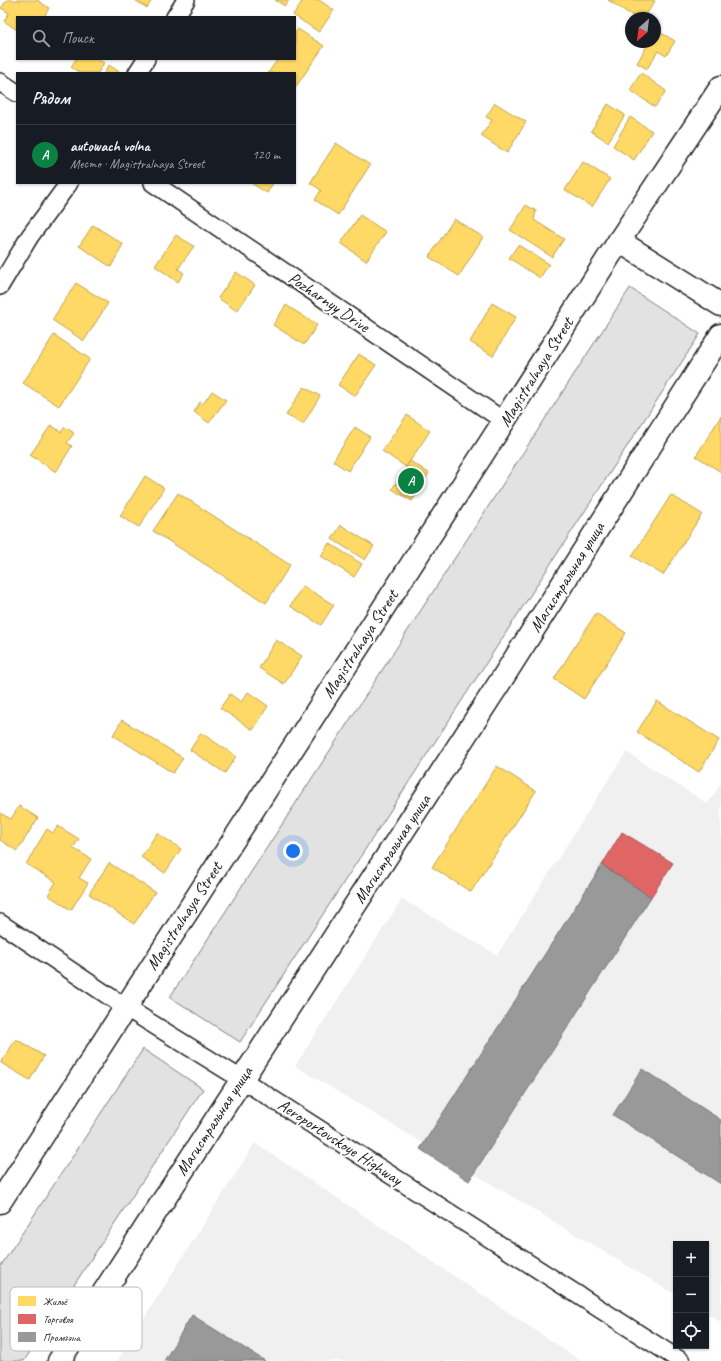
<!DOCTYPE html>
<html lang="ru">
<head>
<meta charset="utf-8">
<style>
  :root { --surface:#171b24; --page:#242831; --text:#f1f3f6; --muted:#9ea1a6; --line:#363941; --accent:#0b8043 }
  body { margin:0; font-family:Caveat,sans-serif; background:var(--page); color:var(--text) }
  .controls { position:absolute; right:12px; bottom:12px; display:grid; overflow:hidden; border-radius:0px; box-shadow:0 1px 3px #0004 }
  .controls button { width:36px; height:36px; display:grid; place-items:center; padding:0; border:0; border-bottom:1px solid var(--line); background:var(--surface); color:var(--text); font:20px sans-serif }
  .compass { position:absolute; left:625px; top:12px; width:36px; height:36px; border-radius:50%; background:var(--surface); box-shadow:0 1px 3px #0004; rotate:208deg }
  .you { position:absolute; left:293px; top:851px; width:14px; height:14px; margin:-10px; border:3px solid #fff; border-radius:50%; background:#1a73e8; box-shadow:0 0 0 6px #1a73e833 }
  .badge { display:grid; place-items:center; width:26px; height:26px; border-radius:50%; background:var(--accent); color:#fff; font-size:13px; font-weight:700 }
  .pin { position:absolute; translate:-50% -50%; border:2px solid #fff; box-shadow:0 1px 4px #0006 }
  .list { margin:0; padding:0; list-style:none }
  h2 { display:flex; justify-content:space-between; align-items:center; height:52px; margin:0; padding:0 16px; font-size:17px }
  h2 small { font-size:13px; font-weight:400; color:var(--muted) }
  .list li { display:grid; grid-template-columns:26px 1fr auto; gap:12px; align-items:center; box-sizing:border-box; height:60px; padding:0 16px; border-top:1px solid var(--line) }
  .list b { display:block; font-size:15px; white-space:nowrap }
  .list p { margin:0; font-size:13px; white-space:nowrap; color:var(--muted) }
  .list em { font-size:13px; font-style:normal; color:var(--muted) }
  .icon { flex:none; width:22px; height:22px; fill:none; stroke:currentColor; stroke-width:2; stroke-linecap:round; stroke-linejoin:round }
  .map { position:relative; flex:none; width:721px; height:1361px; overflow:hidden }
  .search { position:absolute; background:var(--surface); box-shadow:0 1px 3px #0004; left:16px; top:16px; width:280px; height:44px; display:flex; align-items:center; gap:10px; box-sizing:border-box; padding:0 14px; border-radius:0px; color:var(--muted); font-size:15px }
  .panel { position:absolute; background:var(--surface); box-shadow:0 1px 3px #0004; left:16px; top:72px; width:280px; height:112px; border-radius:0px }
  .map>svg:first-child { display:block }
  .built { fill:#f0f0f0 }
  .green { fill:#e2e2e2; stroke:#7f7f7f }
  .homes { fill:#ffd966; stroke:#bba050 }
  .shops { fill:#e06666; stroke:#a55050 }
  .industry { fill:#999; stroke:#747474 }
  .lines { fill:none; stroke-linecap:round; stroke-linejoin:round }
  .minor-casing { stroke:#1c1c1c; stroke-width:20 }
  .primary-casing { stroke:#1c1c1c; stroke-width:25 }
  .minor { stroke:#fff; stroke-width:17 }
  .primary { stroke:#fff; stroke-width:22 }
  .labels { text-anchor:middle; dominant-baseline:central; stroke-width:4; stroke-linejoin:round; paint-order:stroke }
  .street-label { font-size:17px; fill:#1c1c1c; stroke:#fff }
  .key { fill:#fff; stroke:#bbb; stroke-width:1 }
  .key-label { font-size:11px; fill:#1c1c1c }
</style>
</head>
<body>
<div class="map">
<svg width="721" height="1361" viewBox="0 0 721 1361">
  <rect width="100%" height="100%" fill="#fff"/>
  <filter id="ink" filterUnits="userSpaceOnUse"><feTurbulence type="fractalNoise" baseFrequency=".025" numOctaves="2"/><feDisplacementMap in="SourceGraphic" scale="8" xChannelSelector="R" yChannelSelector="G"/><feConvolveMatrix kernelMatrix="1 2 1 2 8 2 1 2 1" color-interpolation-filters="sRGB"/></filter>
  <g filter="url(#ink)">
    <g class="built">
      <polygon points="626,752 708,804 721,783 721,1322 706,1313 706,1244 676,1244 676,1295 295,1066 402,899 497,955"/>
      <polygon points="255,1143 581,1361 117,1361"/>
    </g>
    <g class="green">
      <polygon points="630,288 700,334 240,1042 170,997"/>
      <polygon points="143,1049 203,1089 24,1361 0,1361 0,1267"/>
    </g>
    <g class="homes">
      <polygon points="7,0 37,0 49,8 44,17 17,17 17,30 4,21 9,13 1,8"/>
      <polygon points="135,0 152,0 147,8"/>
      <polygon points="275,0 289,0 285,6"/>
      <polygon points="303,0 319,0 334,10 319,32 293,15"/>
      <polygon points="608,0 653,0 655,1 644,18 636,18"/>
      <polygon points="298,29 324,46 295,88 295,73 268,73 278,59 295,59 295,33"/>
      <polygon points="656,30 675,41 666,56 658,51 647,69 637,63 649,42 655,42"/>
      <polygon points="76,59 97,59 104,63 98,73 80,73 71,67"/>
      <polygon points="109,65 121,73 104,73"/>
      <polygon points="641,73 666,91 655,107 630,90"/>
      <polygon points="495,103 526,122 507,153 481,136 492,120 486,117"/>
      <polygon points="608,104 625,115 608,142 591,131"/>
      <polygon points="630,117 652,131 634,160 613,146"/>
      <polygon points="336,143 370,165 338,215 315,200 321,190 310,183"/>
      <polygon points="583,162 610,179 592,207 565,190"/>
      <polygon points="251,183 273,183 267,193"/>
      <polygon points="526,205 536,211 534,220 564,239 552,257 510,230"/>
      <polygon points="360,215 386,232 366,261 341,243"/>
      <polygon points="454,219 483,237 459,276 429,257"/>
      <polygon points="93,225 123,244 111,267 79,246"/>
      <polygon points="176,235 194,246 178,269 184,273 178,282 155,266"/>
      <polygon points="518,245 549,264 540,278 509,258"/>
      <polygon points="236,272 255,285 237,311 218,298"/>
      <polygon points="76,283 108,303 84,341 52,320"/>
      <polygon points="492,303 516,317 493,356 470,342"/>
      <polygon points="286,305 317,325 304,345 273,325"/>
      <polygon points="54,335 90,359 59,406 23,383"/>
      <polygon points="359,354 376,365 355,396 338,385"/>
      <polygon points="304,387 320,396 303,424 286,415"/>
      <polygon points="212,391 226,400 209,423 194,412 200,402 203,404"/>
      <polygon points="407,415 430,431 406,467 382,451"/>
      <polygon points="721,416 721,472 696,456"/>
      <polygon points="51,425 61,432 65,427 74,433 67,443 72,446 56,472 30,455"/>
      <polygon points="355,427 370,437 348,471 333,461"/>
      <polygon points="410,461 429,473 412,501 392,489"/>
      <polygon points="145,476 164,488 139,527 120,516"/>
      <polygon points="178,493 290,565 266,603 153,531"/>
      <polygon points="671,495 702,514 663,575 632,556"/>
      <polygon points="341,525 374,546 365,560 332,539"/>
      <polygon points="329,543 362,564 354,577 321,556"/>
      <polygon points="303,586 334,605 321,625 290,606"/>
      <polygon points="596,613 626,633 584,699 554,679"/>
      <polygon points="276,640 302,656 284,684 259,668"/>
      <polygon points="248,692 268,706 253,730 220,708 230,694 241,702"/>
      <polygon points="657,701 719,740 699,772 637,732"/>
      <polygon points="122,720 183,758 173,773 113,735"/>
      <polygon points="201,733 236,756 225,773 190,750"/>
      <polygon points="497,766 536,791 471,892 432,867"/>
      <polygon points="19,806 38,818 17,851 0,840 0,813 11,819"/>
      <polygon points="58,826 79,839 73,848 91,859 79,878 88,883 71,910 48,895 56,882 26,864 47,829 53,833"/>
      <polygon points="157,833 181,849 165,873 141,857"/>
      <polygon points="109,863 155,892 134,924 89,894"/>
      <polygon points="16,1039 44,1056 30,1080 1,1063"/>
    </g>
    <polygon class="shops" points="622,832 673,863 651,897 602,865"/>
    <g class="industry">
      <polygon points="602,865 651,897 469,1181 420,1149"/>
      <polygon points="642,1069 721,1120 721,1184 613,1115"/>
      <polygon points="192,1315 265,1361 164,1361"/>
    </g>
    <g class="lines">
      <defs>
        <g id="minor">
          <polyline points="175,17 186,0"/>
          <polyline points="137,73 146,59"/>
          <polyline points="0,82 17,93"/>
          <polyline points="153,183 504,421"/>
          <polyline points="0,286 30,236 69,183"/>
          <polyline points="0,923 125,1007 241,1079 681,1361"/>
        </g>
        <g id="primary">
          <polyline points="619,241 721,305"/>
          <polyline points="0,1202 504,421 619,241 721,87"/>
          <polyline points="59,1361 500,682 721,335"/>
        </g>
      </defs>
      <use href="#minor" class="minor-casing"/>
      <use href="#primary" class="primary-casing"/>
      <use href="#minor" class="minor"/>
      <use href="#primary" class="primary"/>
    </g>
  </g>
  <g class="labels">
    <g class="street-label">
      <text transform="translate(329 302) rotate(34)">Pozharnyy Drive</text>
      <text transform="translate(536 372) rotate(-58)">Magistralnaya Street</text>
      <text transform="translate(567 577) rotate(-58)">Магистральная улица</text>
      <text transform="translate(360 644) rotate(-57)">Magistralnaya Street</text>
      <text transform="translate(392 849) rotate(-57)">Магистральная улица</text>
      <text transform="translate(184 916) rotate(-57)">Magistralnaya Street</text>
      <text transform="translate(214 1121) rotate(-57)">Магистральная улица</text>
      <text transform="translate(340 1142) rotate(33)">Aeroportovskoye Highway</text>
    </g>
  </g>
  <rect x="10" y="1287" width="132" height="64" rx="6" class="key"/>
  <rect x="18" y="1296" width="18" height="10" fill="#ffd966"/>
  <rect x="18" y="1314" width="18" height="10" fill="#e06666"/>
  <rect x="18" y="1332" width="18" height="10" fill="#999"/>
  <g class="key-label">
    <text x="43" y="1305">Жильё</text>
    <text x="43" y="1323">Торговля</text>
    <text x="43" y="1341">Промзона</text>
  </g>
</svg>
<div class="controls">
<button>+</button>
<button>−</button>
<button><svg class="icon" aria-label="locate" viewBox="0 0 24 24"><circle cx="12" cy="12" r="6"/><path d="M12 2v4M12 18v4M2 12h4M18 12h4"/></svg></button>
</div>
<svg class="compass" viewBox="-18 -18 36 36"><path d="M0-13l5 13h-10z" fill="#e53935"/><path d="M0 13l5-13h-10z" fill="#9ea1a6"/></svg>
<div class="you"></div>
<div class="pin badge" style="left:411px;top:481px">A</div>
<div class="search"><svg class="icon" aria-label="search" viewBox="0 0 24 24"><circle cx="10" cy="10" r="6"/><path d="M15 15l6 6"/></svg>Поиск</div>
<section class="panel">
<h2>Рядом<small></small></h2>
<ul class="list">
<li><span class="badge">A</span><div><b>autowach volna</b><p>Место · Magistralnaya Street</p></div><em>120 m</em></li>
</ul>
</section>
</div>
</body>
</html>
